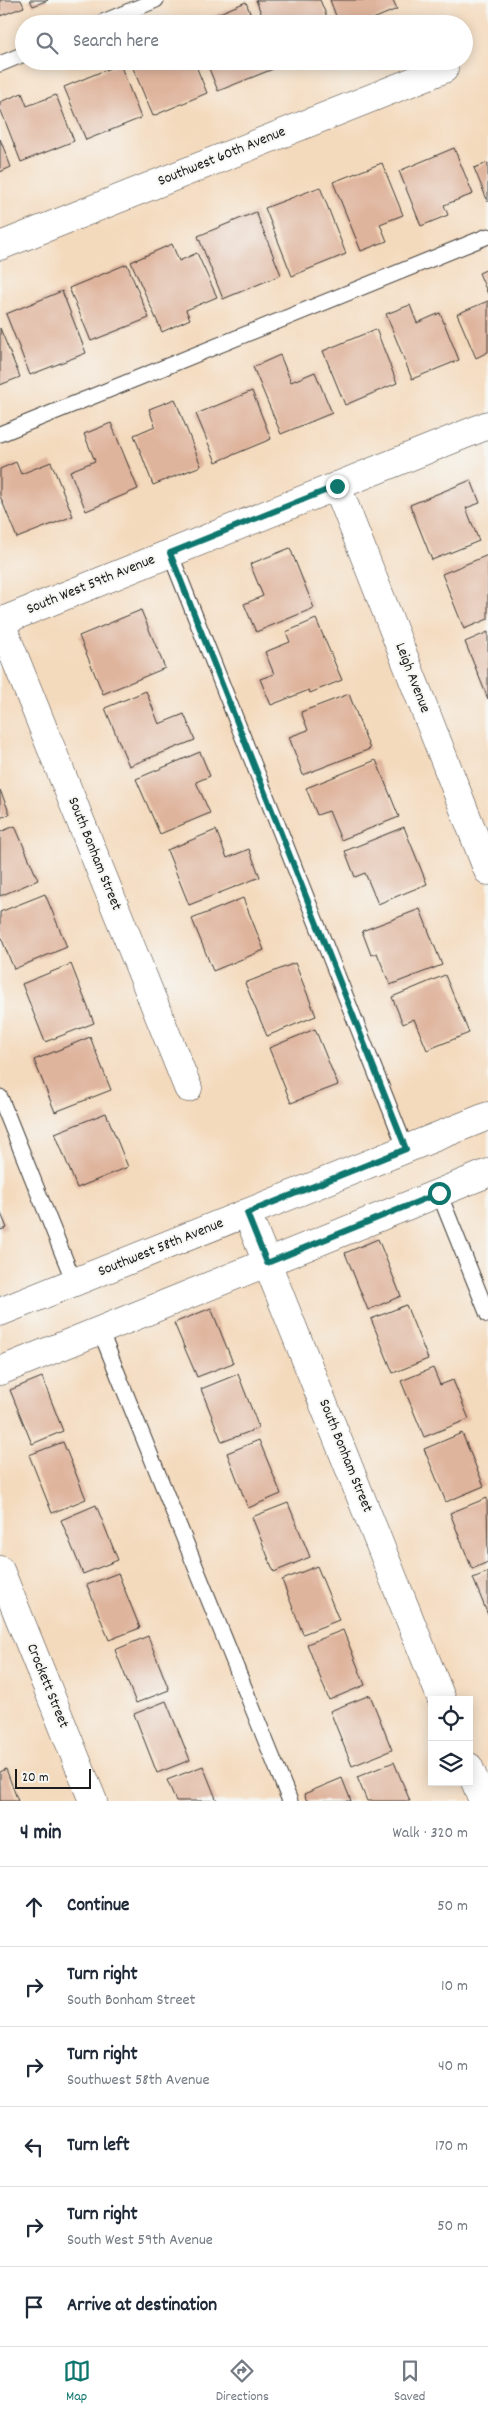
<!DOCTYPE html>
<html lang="en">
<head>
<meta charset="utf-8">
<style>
  :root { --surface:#fff; --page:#f6f6f7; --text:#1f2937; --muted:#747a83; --line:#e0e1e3; --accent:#0f766e }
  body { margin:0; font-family:Dekko,sans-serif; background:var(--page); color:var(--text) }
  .controls { position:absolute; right:15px; bottom:15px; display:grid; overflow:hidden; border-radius:0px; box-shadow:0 2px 12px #0003 }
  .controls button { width:45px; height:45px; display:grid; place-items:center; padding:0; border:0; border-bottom:1px solid var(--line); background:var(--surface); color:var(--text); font:25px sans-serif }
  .scale { position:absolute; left:15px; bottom:12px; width:76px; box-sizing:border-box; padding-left:5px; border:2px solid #1c1c1c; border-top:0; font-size:14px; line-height:18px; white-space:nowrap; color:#1c1c1c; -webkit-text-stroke:4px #f6f6f2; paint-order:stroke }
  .stop { position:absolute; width:15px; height:15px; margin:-11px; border:4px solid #0f766e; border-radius:50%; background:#fff }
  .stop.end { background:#0f766e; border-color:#fff; box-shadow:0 1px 5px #0008 }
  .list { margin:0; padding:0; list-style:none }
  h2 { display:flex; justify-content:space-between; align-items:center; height:65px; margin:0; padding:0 20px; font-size:21px }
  h2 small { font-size:16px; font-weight:400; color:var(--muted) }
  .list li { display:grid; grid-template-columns:32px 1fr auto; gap:15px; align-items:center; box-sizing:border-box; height:80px; padding:0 20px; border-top:1px solid var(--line) }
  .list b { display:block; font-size:19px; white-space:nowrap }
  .list p { margin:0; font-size:16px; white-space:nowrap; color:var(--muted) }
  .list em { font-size:16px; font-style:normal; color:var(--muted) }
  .icon { flex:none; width:28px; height:28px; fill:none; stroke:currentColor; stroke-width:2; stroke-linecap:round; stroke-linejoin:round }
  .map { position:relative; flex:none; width:488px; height:1801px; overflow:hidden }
  .search { position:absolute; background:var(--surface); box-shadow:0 2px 12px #0003; left:15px; right:15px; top:15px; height:55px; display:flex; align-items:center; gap:12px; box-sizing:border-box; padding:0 18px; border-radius:28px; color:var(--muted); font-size:19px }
  .sheet { height:545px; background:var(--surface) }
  nav { display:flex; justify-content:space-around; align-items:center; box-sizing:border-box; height:70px; border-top:1px solid var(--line); background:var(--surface); font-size:14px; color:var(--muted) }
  nav a { display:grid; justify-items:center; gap:2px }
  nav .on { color:var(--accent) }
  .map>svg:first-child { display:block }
  .building { fill:#dfb49c }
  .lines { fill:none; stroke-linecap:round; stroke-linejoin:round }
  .lane-casing { stroke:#3c3834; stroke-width:17 }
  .street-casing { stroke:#3c3834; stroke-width:29 }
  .secondary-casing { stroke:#3c3834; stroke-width:29 }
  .lane { stroke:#fff; stroke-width:15 }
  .street { stroke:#fff; stroke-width:28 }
  .secondary { stroke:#fff; stroke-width:28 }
  .route { stroke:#0f766e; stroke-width:6 }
  .labels { text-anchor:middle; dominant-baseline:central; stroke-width:4; stroke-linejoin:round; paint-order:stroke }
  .street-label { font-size:15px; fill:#1c1c1c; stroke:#f6f6f2 }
</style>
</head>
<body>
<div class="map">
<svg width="488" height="1801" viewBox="0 0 488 1801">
  <rect width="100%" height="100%" fill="#f6f6f2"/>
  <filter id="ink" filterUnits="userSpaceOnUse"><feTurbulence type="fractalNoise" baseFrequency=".02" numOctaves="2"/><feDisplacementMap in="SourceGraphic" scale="10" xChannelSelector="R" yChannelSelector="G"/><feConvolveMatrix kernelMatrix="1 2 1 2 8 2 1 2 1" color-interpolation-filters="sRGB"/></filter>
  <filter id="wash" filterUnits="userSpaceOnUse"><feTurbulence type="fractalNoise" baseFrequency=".0096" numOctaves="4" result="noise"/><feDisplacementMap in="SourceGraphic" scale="20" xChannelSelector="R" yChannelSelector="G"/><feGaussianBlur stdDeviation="1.12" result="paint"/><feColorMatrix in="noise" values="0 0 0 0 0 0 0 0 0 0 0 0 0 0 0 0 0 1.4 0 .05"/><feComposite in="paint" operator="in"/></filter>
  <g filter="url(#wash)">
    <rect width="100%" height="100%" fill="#f4dabd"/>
    <g id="blocks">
      <g class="building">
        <polygon points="0,0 21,0 24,7 0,16"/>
        <polygon points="30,0 48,0 33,6"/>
        <polygon points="256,0 320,0 330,24 265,24"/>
        <polygon points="330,0 393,0 397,9 361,24 339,24"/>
        <polygon points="246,2 254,24 193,24"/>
        <polygon points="130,61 194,61 207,93 153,116"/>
        <polygon points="206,61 270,61 273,69 218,91"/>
        <polygon points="120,64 141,118 86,140 64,87"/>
        <polygon points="22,93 27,106 56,95 74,141 21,162 0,108 0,102"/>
        <polygon points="0,139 11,167 0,172"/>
        <polygon points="454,148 473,194 444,205 448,215 421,226 399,171"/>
        <polygon points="382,163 403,215 380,224 387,241 361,251 333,182"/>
        <polygon points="488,163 488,202 474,168"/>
        <polygon points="320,187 346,254 292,276 265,208"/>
        <polygon points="256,212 281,275 223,299 198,236"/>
        <polygon points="172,244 179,261 197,253 217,297 186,310 190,319 162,332 131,262"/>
        <polygon points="127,264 149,318 91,341 69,288"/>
        <polygon points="488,269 488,294 479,273"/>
        <polygon points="62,291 86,353 30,375 6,314"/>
        <polygon points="488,301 488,352 476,358 457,314"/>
        <polygon points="410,305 417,323 440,313 459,360 412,379 386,314"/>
        <polygon points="0,328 20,377 0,385"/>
        <polygon points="376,329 397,383 345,405 323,351"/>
        <polygon points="280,355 291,382 315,372 332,413 281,434 253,367"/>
        <polygon points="252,391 271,439 216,462 196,414"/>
        <polygon points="175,399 201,466 153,485 134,435 155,426 149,409"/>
        <polygon points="111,423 138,489 86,511 70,471 95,461 84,434"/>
        <polygon points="16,462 21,474 51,462 73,516 17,538 0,496 0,469"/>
        <polygon points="471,480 480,503 466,508 479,541 432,560 410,505"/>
        <polygon points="290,548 314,608 256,632 244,604 263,596 250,564"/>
        <polygon points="488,555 488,619 464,629 442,574"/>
        <polygon points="141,610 165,668 103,694 79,636"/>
        <polygon points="316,619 342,680 310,693 309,690 271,705 260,679 274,674 265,652 290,642 286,632"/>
        <polygon points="488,632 488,699 465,642"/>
        <polygon points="146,691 159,724 184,714 195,740 129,766 105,708"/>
        <polygon points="349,694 370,749 303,775 289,737 308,730 301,712"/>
        <polygon points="200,752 210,776 196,782 210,813 160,834 136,779"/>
        <polygon points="376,760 399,817 341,840 329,811 317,815 306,788"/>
        <polygon points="0,790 10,814 0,818"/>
        <polygon points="15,826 38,880 0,896 0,832"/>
        <polygon points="404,827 427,884 378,904 365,873 355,877 345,851"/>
        <polygon points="216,830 227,858 249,849 260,877 189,905 167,850"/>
        <polygon points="45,894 67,947 14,969 0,935 0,912"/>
        <polygon points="243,898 264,950 213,971 192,919"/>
        <polygon points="420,909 442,965 390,985 377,953 371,955 362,931"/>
        <polygon points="295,963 316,1016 267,1036 245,983"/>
        <polygon points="71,964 94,1023 45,1042 22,984"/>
        <polygon points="445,975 469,1033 427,1050 414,1019 403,1024 392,997"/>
        <polygon points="315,1029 338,1085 291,1103 269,1048"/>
        <polygon points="90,1037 111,1090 55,1112 34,1060"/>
        <polygon points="106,1113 128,1167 77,1188 55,1133"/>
        <polygon points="0,1211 7,1228 0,1230"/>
        <polygon points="378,1239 401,1296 368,1310 345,1253"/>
        <polygon points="406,1305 428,1359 393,1373 371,1319"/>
        <polygon points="211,1308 233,1363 197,1377 174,1323"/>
        <polygon points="433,1368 440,1385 453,1380 469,1419 424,1437 401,1381"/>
        <polygon points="238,1374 259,1428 222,1442 201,1389"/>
        <polygon points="42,1377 63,1431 32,1444 10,1390"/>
        <polygon points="462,1433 484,1486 446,1502 424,1449"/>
        <polygon points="259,1440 281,1494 248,1508 227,1453"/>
        <polygon points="63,1442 86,1499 52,1513 29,1455"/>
        <polygon points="487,1498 488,1562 472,1569 450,1513"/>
        <polygon points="288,1503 310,1557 274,1572 252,1517"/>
        <polygon points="96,1505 118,1560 83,1574 61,1520"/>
        <polygon points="317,1566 339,1620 303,1634 282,1580"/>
        <polygon points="488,1572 488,1615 473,1578"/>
        <polygon points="118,1573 140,1628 109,1640 87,1585"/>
        <polygon points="343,1630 365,1685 329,1700 307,1644"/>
        <polygon points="148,1636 169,1690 136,1703 115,1650"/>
        <polygon points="370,1695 392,1750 352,1766 330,1711"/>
        <polygon points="166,1701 190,1760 157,1773 134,1714"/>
        <polygon points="394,1762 410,1801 367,1801 357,1777"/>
        <polygon points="203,1766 217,1801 176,1801 167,1780"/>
        <polygon points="6,1769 18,1801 0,1801 0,1772"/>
        <polygon points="342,1778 351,1801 307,1801 304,1794"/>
      </g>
    </g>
  </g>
  <g filter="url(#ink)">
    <use href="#blocks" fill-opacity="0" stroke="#3c3834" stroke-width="1"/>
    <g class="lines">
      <defs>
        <g id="lane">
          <polyline points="98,24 156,0"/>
          <polyline points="0,64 24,54"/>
          <polyline points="0,434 488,236"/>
          <polyline points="170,553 406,1149"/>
          <polyline points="0,1097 74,1282"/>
          <polyline points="439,1193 488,1315"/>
          <polyline points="100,1330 290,1801"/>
        </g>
        <g id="street">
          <polyline points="0,246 444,69"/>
          <polyline points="337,486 488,871"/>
          <polyline points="0,621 188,1088"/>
          <polyline points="0,1371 488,1173"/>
          <polyline points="0,1570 93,1801"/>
        </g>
        <g id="secondary">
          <polyline points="0,622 488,425"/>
          <polyline points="247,1213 442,1700"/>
          <polyline points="0,1312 488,1116"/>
          <polyline points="469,1767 483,1801"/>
        </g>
      </defs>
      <use href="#lane" class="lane-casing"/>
      <use href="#street" class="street-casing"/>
      <use href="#secondary" class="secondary-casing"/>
      <use href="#lane" class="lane"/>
      <use href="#street" class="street"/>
      <use href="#secondary" class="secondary"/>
    </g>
  </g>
  <g class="lines" filter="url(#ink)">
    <polyline class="route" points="337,486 170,553 406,1149 247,1213 267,1263 439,1193"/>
  </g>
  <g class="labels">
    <g class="street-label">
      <text transform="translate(222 157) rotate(-22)">Southwest 60th Avenue</text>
      <text transform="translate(91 585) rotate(-22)">South West 59th Avenue</text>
      <text transform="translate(412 678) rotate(69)">Leigh Avenue</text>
      <text transform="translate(94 854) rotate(68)">South Bonham Street</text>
      <text transform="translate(161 1248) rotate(-22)">Southwest 58th Avenue</text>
      <text transform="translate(345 1456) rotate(68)">South Bonham Street</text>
      <text transform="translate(47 1686) rotate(68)">Crockett Street</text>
    </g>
  </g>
</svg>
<div class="controls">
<button><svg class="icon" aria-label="locate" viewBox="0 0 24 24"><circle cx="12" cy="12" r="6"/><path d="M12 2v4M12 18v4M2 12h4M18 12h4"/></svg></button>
<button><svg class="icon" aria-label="layers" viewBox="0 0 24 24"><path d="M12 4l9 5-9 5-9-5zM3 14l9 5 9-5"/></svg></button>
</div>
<div class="scale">20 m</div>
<div class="stop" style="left:439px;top:1193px"></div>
<div class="stop end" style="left:337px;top:486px"></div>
<div class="search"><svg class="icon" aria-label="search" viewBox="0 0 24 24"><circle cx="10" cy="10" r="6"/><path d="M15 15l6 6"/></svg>Search here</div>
</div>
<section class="sheet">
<h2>4 min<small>Walk · 320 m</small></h2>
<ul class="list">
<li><svg class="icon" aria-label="ahead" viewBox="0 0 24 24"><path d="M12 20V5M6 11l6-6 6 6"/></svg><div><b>Continue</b></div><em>50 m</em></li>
<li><svg class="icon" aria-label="right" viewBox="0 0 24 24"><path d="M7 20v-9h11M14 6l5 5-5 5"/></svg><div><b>Turn right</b><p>South Bonham Street</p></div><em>10 m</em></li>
<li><svg class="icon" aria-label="right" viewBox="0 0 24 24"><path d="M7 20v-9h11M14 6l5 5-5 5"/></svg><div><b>Turn right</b><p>Southwest 58th Avenue</p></div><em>40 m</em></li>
<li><svg class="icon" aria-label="left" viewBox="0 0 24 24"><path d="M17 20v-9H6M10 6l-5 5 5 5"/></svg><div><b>Turn left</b></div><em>170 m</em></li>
<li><svg class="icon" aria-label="right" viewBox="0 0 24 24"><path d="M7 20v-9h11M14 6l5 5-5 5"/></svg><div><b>Turn right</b><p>South West 59th Avenue</p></div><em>50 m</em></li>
<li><svg class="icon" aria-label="arrive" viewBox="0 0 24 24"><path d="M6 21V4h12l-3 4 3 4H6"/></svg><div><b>Arrive at destination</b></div></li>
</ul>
</section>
<nav>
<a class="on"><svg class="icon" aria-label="map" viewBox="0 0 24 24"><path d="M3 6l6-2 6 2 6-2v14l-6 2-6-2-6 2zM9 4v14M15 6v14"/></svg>Map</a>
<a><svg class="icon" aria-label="directions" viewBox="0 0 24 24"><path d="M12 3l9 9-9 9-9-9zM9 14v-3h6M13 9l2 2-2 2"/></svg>Directions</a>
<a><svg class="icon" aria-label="saved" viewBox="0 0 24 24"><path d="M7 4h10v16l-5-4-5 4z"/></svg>Saved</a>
</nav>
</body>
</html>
